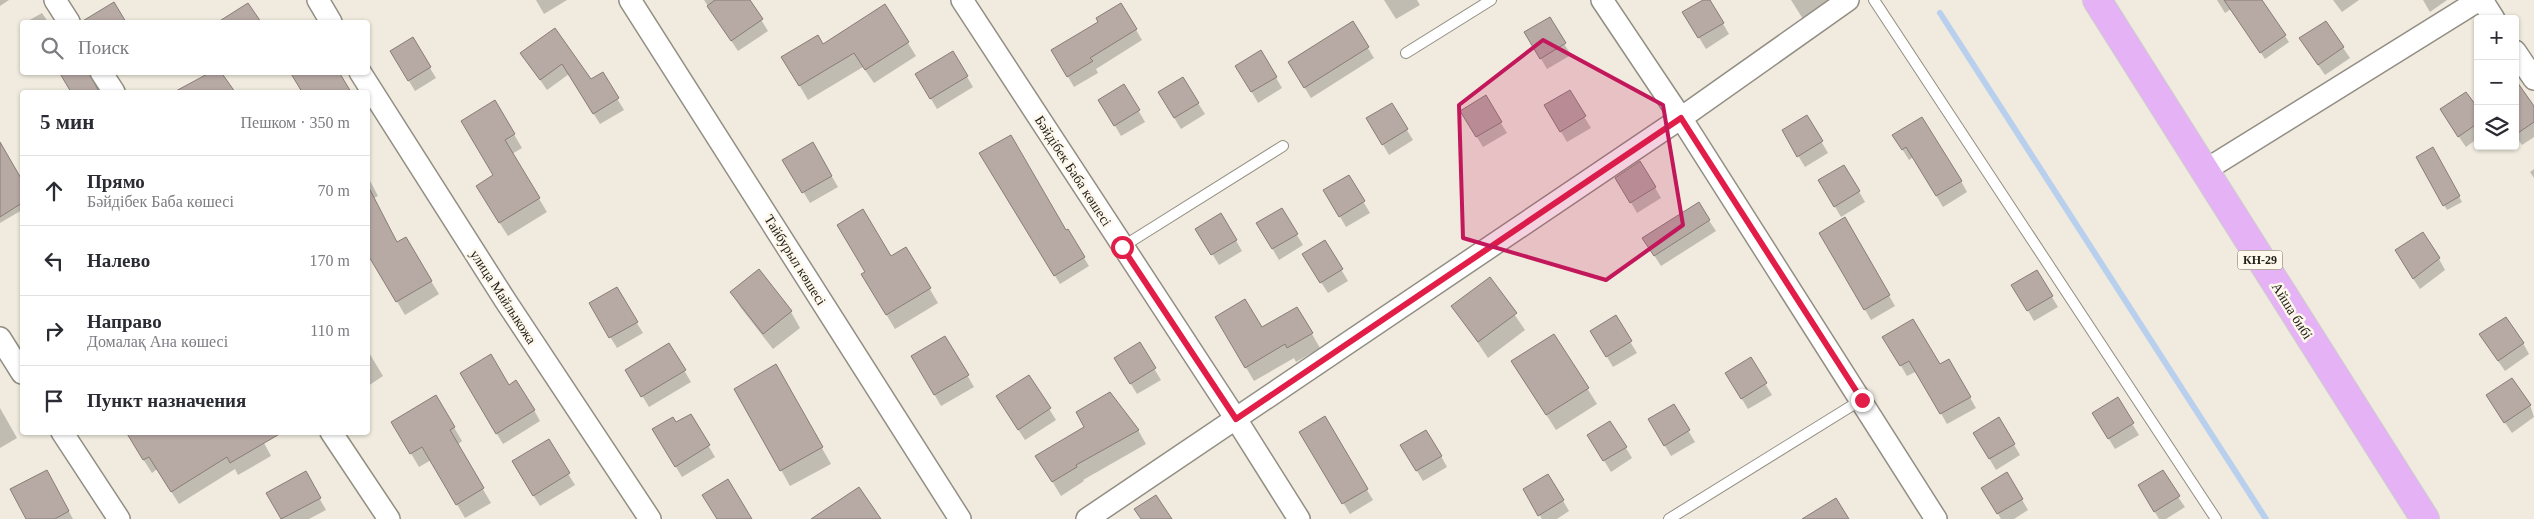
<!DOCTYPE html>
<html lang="ru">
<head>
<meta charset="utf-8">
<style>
  :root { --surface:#fff; --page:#f7f7f7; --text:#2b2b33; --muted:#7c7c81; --line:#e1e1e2 }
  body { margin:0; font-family:"Times New Roman",serif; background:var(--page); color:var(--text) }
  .controls { position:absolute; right:15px; top:15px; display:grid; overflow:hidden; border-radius:5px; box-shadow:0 1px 4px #0004 }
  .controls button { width:45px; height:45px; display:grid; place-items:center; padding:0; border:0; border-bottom:1px solid var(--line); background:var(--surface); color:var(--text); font:25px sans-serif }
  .stop { position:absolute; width:15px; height:15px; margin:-11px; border:4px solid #e11d48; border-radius:50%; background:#fff }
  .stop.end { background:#e11d48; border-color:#fff; box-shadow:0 1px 5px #0008 }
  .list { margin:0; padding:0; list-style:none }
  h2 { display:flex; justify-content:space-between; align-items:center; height:65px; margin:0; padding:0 20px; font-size:21px }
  h2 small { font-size:16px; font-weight:400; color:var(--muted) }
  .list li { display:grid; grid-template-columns:32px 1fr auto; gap:15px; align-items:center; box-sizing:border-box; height:70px; padding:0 20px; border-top:1px solid var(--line) }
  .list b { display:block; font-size:19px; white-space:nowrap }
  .list p { margin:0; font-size:16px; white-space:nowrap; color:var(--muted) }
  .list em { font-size:16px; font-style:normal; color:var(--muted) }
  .icon { flex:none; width:28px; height:28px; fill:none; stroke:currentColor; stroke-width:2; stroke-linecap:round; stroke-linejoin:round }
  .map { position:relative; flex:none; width:2534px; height:519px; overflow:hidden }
  .search { position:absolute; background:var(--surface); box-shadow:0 1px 4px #0004; left:20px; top:20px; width:350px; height:55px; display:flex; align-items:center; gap:12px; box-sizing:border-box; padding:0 18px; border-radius:5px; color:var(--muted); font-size:19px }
  .panel { position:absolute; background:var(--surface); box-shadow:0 1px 4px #0004; left:20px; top:90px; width:350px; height:345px; border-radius:5px }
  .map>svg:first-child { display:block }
  .shadow { fill:#0003 }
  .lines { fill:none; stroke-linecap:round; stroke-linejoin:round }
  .stream { stroke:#b8cfed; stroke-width:6 }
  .building { fill:#b7a9a4; stroke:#8a7d79 }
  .lane-casing { stroke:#938e83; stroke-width:12 }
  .street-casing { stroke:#938e83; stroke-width:24 }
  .primary-casing { stroke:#cececd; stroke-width:30 }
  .lane { stroke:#fff; stroke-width:10 }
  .street { stroke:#fff; stroke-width:21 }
  .primary { stroke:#e4b2f5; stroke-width:28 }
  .route { stroke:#e11d48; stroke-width:6 }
  .marked { fill:#c2185b; fill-opacity:0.2; stroke:#c2185b; stroke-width:4; stroke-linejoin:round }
  .labels { text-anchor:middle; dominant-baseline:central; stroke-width:5; stroke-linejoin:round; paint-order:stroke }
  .shield { fill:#fef8ec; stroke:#64615a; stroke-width:1 }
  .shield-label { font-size:12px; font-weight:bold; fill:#22201b }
  .street-label { font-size:14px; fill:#22201b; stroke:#fef8ec }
</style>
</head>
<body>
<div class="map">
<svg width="2534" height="519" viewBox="0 0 2534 519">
  <rect width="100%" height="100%" fill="#f0ebde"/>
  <g class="shadow">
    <polygon points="0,0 9,0 0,6"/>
    <polygon points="536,0 567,0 544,14"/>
    <polygon points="704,0 749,0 768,31 738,51"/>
    <polygon points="1384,0 1417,0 1420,5 1396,19"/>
    <polygon points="1705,0 1709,0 1729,34 1706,49 1684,13"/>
    <polygon points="1791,0 1857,0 1810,30"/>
    <polygon points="2217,0 2261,0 2289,42 2265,59 2231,9 2225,13"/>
    <polygon points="2333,0 2359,0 2342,12"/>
    <polygon points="2423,0 2447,0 2430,12"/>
    <polygon points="114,4 125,22 97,22 94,16"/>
    <polygon points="248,4 260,22 220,22"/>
    <polygon points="1121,4 1142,40 1096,69 1098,73 1074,87 1053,51 1100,23"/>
    <polygon points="885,6 916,56 874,83 863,67 808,100 783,57 822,45"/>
    <polygon points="42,13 48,22 26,22"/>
    <polygon points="1549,19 1571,55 1547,69 1526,33"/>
    <polygon points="1352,22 1374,58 1311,98 1289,62"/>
    <polygon points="2326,23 2350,58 2325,75 2307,49"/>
    <polygon points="554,30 591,80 602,74 624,110 600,124 569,74 547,90 522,54"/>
    <polygon points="412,38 436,78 415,91 391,51"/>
    <polygon points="1261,52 1282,88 1258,103 1237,66"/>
    <polygon points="953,53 973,87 937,109 917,75"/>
    <polygon points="88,72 98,92 72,92 64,78"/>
    <polygon points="220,72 233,92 191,92 188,86"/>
    <polygon points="338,72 349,92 303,92 294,76"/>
    <polygon points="1124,86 1145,122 1121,136 1100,100"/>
    <polygon points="1569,92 1591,128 1567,142 1546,106"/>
    <polygon points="1159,93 1198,103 1205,114 1181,129"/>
    <polygon points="1485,97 1507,133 1483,147 1461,111"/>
    <polygon points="2515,97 2534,109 2534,137 2522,145 2515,135"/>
    <polygon points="495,102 522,148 512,154 547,212 508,236 485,200 495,176"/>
    <polygon points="1391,104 1413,140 1389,155 1368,119"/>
    <polygon points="2478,111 2478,138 2466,147 2447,120"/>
    <polygon points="1807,117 1828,153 1805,167 1783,131"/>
    <polygon points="1894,136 1961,181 1967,192 1943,207 1913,157 1909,160"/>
    <polygon points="812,143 838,187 810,203 784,160"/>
    <polygon points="2432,149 2462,202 2447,210 2417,157"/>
    <polygon points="981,154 1065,232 1067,230 1089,266 1060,284"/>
    <polygon points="8,158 22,182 22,210 0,223 0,163"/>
    <polygon points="1640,162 1661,198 1637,213 1617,178"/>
    <polygon points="1844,166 1865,202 1841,217 1820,181"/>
    <polygon points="2534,169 2534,178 2530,172"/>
    <polygon points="1348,176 1370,213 1346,227 1325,191"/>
    <polygon points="368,177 378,196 374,198 397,244 431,281 439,294 405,315 372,259 376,257 368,241"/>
    <polygon points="1698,204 1716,231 1661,266 1650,249"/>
    <polygon points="1281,209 1303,245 1279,260 1258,224"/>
    <polygon points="1221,215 1242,251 1219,265 1197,229"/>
    <polygon points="1845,219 1895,306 1871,320 1821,233"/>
    <polygon points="1324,241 1348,281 1328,293 1310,265"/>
    <polygon points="906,249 938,303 895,329 871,289 891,258"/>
    <polygon points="2439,259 2445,270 2420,289 2402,262"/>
    <polygon points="759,271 791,312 800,328 773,349 741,308 731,292"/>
    <polygon points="2036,271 2058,307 2034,321 2013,285"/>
    <polygon points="1490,279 1525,330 1488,358 1453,306"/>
    <polygon points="616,289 643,333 617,348 590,304"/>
    <polygon points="1615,317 1637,353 1613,367 1592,331"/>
    <polygon points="1217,318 1262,329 1312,334 1320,348 1296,362 1294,358 1254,381"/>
    <polygon points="1554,335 1597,404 1556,430 1522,377"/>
    <polygon points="945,337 974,387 941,406 912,356"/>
    <polygon points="1884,337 1940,366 1949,361 1976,408 1947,424 1917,371 1907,376"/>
    <polygon points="2523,343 2529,354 2505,371 2487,345"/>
    <polygon points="1139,344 1161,380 1137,394 1115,358"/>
    <polygon points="669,345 691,382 649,407 627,371"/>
    <polygon points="368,351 383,376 368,386"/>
    <polygon points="1750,359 1772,395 1748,409 1726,373"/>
    <polygon points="775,366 831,464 790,486 736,389"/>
    <polygon points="461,373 509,386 534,410 540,421 503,444"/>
    <polygon points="1029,377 1056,420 1025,440 1004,408"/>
    <polygon points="2487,396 2530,405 2534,417 2512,433"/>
    <polygon points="436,397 462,441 457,445 491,503 465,518 431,460 419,467 393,423"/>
    <polygon points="2117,399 2139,435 2115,449 2093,413"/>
    <polygon points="1673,406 1695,442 1671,456 1650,420"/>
    <polygon points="0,408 17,438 0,448"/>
    <polygon points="690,415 715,457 682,477 660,440 676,424"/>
    <polygon points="1324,418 1373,500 1350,514 1301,432"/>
    <polygon points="1999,419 2020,455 1996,470 1975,434"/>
    <polygon points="1138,430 1146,444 1083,480 1084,481 1061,496 1037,456"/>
    <polygon points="258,432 271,456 238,475 235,469 179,504 157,469 152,473 134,445"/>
    <polygon points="1589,436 1626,448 1632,458 1611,472"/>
    <polygon points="548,441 575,485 540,506 513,462"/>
    <polygon points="1401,445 1441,456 1447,467 1423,481"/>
    <polygon points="305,473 326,510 309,519 282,519 268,493"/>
    <polygon points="2007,474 2028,510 2014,519 2001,519 1983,489"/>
    <polygon points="1548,475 1569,511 1557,519 1542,519 1524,490"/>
    <polygon points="2139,486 2178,497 2185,507 2166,519 2159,519"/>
    <polygon points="56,487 73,519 27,519"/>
  </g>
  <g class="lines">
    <polyline class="stream" points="1940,13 2266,519"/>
  </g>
  <g class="building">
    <polygon points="715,0 750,0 763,19 731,41 707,6"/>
    <polygon points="1703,0 1710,0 1724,23 1698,38 1682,12"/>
    <polygon points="2224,0 2262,0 2286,35 2260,53"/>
    <polygon points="114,2 126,22 81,22"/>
    <polygon points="248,3 261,22 218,22"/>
    <polygon points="1121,3 1137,29 1090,58 1093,61 1067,77 1051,50 1098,22 1096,18"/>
    <polygon points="885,4 909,42 865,70 854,53 799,86 781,57 818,35 823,44"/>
    <polygon points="1550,17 1566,43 1540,59 1524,32"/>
    <polygon points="1353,21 1369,47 1304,88 1288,62"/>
    <polygon points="2326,21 2344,47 2318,65 2299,38"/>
    <polygon points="555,28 591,79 603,72 619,98 593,114 562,64 540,80 520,53"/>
    <polygon points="413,37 431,67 408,81 390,51"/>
    <polygon points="1261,50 1277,77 1251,92 1235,66"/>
    <polygon points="953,51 968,76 930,99 915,74"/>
    <polygon points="59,72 89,72 99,92 71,92"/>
    <polygon points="211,72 221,72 235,92 174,92"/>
    <polygon points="290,72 339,72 351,92 302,92"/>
    <polygon points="1183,77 1199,103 1174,118 1158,92"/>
    <polygon points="2515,79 2534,106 2534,122 2515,135"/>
    <polygon points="1124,84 1140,110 1114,126 1098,100"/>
    <polygon points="1570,90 1586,116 1560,132 1544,105"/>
    <polygon points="2466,92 2478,108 2478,123 2458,137 2440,109"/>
    <polygon points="1486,95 1502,122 1476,137 1460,111"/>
    <polygon points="495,100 515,134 505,140 540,198 499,223 476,186 493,175 461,121"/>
    <polygon points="1392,103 1408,129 1382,145 1366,118"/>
    <polygon points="1807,115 1823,141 1797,157 1782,130"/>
    <polygon points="1922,117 1962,181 1936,196 1906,147 1902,150 1892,135"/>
    <polygon points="1011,135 1066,230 1068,229 1085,257 1054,276 979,153"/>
    <polygon points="0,142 22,180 22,203 0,217"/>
    <polygon points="813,142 832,176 802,193 782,160"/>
    <polygon points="2433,147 2460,196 2443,206 2416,157"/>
    <polygon points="1640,161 1656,187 1630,203 1615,178"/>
    <polygon points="1844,165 1860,191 1834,207 1818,180"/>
    <polygon points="1349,175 1365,201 1339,217 1323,190"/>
    <polygon points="368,186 397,242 406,237 432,281 396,302 368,255"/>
    <polygon points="1699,202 1710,220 1654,256 1642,238"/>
    <polygon points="1282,208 1298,234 1272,249 1256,223"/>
    <polygon points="863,209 891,256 906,247 931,288 886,315 861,274 865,272 837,225"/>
    <polygon points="1221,213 1237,240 1211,255 1195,229"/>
    <polygon points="1845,217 1890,295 1864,310 1819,233"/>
    <polygon points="2423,232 2440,258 2413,279 2395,250"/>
    <polygon points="1325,240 1343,269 1320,283 1302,254"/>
    <polygon points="759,269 792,311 763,334 730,292"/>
    <polygon points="2037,270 2053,296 2027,311 2011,285"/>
    <polygon points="1490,277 1517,313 1478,342 1451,306"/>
    <polygon points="617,287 638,322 609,338 589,303"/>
    <polygon points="1245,299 1262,327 1297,307 1313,333 1287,348 1285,344 1245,368 1215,317"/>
    <polygon points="1616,315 1632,341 1606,357 1590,331"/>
    <polygon points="2506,317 2524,343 2498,361 2479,334"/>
    <polygon points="1913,319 1940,364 1949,359 1971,397 1940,414 1909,361 1900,366 1882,337"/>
    <polygon points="1554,334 1589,388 1546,415 1511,361"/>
    <polygon points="945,336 969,375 934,395 911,356"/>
    <polygon points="1140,342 1156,368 1130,384 1114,358"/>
    <polygon points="669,343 686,370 641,397 625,370"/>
    <polygon points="491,354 509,385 516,380 535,410 496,434 460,373"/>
    <polygon points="1751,357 1767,383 1741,399 1725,373"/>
    <polygon points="776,364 823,447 780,471 734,389"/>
    <polygon points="1029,375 1051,408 1018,430 996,396"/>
    <polygon points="2512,378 2531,405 2504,423 2486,395"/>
    <polygon points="1110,392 1139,430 1076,465 1077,467 1052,482 1035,456 1084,427 1076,412"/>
    <polygon points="436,395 455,427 450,430 484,488 456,505 422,447 410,454 391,422"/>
    <polygon points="2118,397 2134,423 2108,439 2092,413"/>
    <polygon points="1674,404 1690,430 1664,446 1648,419"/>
    <polygon points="691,414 710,445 675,467 652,429 673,417 676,422"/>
    <polygon points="1325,416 1368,489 1342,504 1299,432"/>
    <polygon points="1999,417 2015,444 1989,459 1973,433"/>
    <polygon points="1610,421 1627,447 1603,461 1587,435"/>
    <polygon points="1426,430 1442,456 1416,471 1400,445"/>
    <polygon points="126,432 283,432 230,463 227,457 171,492 149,457 143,460"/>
    <polygon points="549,439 570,473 533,496 512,461"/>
    <polygon points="47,470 69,511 55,519 26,519 10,489"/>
    <polygon points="2163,470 2180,496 2154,512 2138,485"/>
    <polygon points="306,471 321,498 281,519 266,493"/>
    <polygon points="2007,472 2023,499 1997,514 1981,488"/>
    <polygon points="1548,474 1564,500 1538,516 1523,489"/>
    <polygon points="728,479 752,519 717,519 702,495"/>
    <polygon points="859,487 881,519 811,519"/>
    <polygon points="1156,495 1172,519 1141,519 1134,509"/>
    <polygon points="1836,498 1849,519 1802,519"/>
  </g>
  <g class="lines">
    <defs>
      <g id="lane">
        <polyline points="1874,0 2216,519"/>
        <polyline points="1406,53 1491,0"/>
        <polyline points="1122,247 1283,146"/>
        <polyline points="1669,519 1861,400"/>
      </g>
      <g id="street">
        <polyline points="55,0 69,22"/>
        <polyline points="318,0 331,22"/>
        <polyline points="630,0 960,519"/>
        <polyline points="962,0 1236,419 1299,519"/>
        <polyline points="1602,0 1681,118 1936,519"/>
        <polyline points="2482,0 2494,19"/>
        <polyline points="2515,51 2534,79"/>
        <polyline points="101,72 114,92"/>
        <polyline points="360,72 505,300 650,519"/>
        <polyline points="2204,171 2479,0"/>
        <polyline points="0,338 22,373"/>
        <polyline points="62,432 119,519"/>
        <polyline points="331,432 389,519"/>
        <polyline points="1087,519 1681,118 1848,0"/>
      </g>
      <polyline id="primary" points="2097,0 2425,519"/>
    </defs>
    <use href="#lane" class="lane-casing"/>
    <use href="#street" class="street-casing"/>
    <use href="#primary" class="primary-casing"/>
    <use href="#lane" class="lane"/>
    <use href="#street" class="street"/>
    <use href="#primary" class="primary"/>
  </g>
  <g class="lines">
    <polyline class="route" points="1122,247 1236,419 1681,118 1862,400"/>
  </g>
  <path class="marked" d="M1543,40l120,65 20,120 -77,55 -143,-42 -4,-133z"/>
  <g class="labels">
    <rect class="shield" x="2237.5" y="250.5" width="45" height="19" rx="4"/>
    <g class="shield-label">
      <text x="2260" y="260">КН-29</text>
    </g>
    <g class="street-label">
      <text transform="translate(1073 171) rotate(57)">Бәйдібек Баба көшесі</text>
      <text transform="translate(795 260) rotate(58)">Тайбурыл көшесі</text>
      <text transform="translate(503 297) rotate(57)">улица Майлыкожа</text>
      <text transform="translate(2292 311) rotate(58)">Айша бибі</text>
    </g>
  </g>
</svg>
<div class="controls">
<button>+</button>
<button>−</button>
<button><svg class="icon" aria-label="layers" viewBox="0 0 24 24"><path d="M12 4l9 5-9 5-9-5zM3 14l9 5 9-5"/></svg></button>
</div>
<div class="stop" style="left:1122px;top:247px"></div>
<div class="stop end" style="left:1862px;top:400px"></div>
<div class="search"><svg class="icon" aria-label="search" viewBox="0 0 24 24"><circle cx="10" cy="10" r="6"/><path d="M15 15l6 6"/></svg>Поиск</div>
<section class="panel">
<h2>5 мин<small>Пешком · 350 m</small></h2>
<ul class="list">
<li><svg class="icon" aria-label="ahead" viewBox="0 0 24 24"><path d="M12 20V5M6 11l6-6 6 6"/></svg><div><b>Прямо</b><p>Бәйдібек Баба көшесі</p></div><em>70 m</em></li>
<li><svg class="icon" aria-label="left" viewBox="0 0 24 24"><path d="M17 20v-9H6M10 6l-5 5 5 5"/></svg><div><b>Налево</b></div><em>170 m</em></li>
<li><svg class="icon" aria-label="right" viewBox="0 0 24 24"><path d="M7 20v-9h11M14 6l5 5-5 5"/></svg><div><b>Направо</b><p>Домалақ Ана көшесі</p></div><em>110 m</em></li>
<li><svg class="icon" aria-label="arrive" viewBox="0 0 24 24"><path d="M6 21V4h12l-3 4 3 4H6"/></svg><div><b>Пункт назначения</b></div></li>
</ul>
</section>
</div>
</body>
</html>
